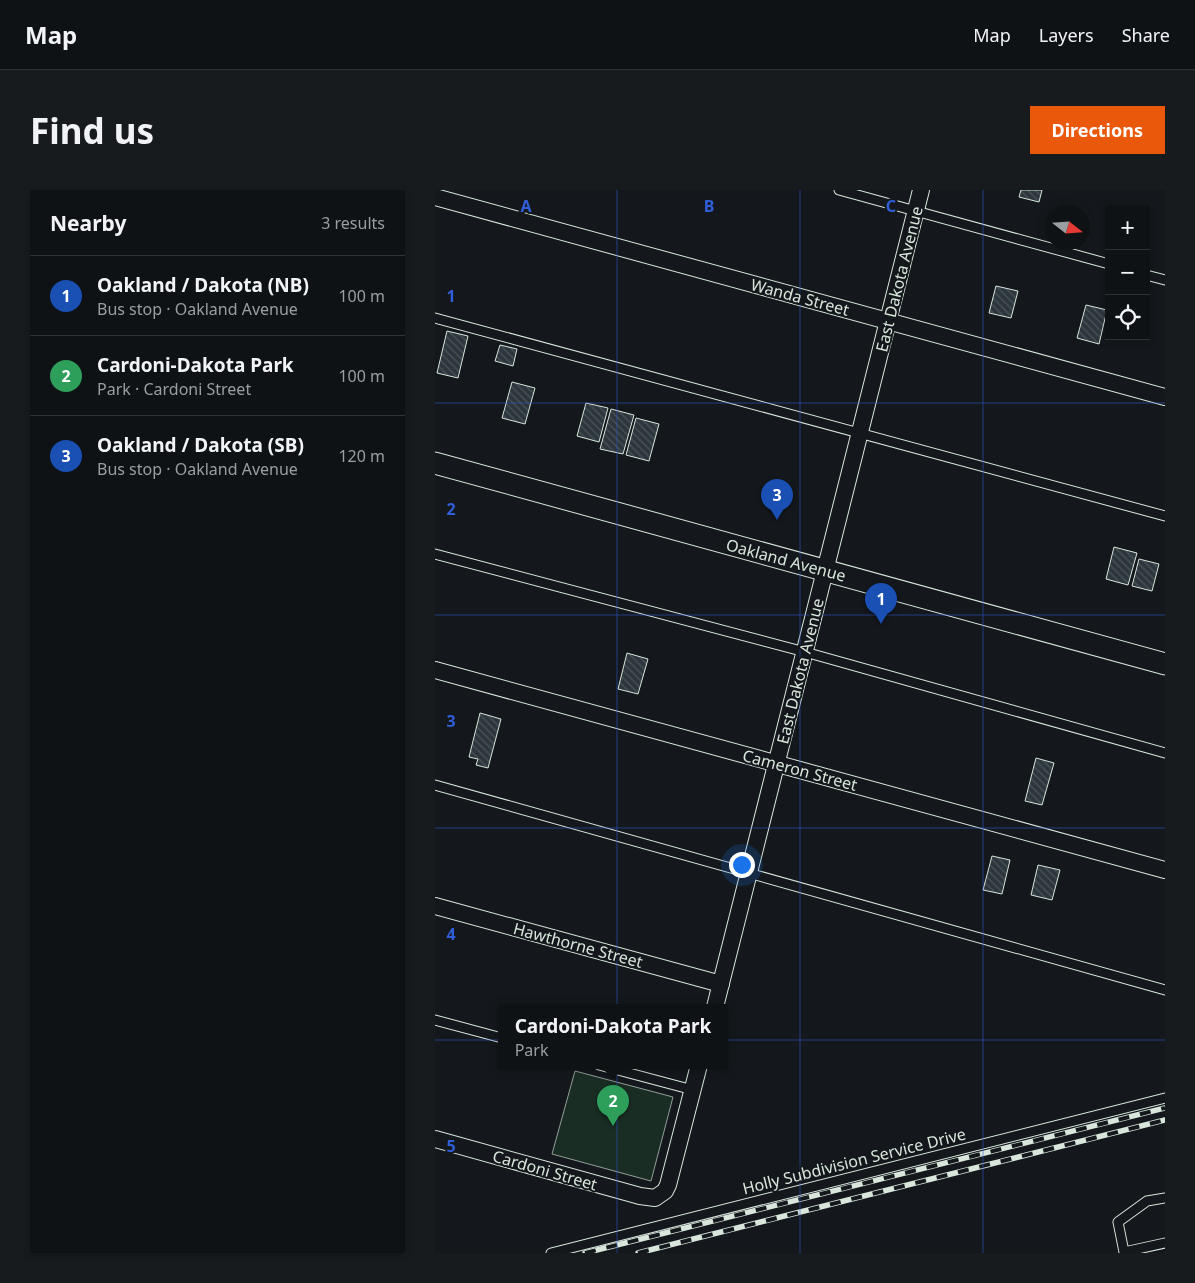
<!DOCTYPE html>
<html lang="en">
<head>
<meta charset="utf-8">
<style>
  :root { --surface:#0f1215; --page:#181b1e; --text:#f1f3f6; --muted:#9b9ea0; --line:#2f3234; --accent:#ea580c }
  body { margin:0; font-family:"Noto Sans",sans-serif; background:var(--page); color:var(--text) }
  .controls { position:absolute; right:15px; top:15px; display:grid; overflow:hidden; border-radius:0px; box-shadow:0 2px 8px #0003 }
  .controls button { width:45px; height:45px; display:grid; place-items:center; padding:0; border:0; border-bottom:1px solid var(--line); background:var(--surface); color:var(--text); font:25px sans-serif }
  .compass { position:absolute; left:610px; top:15px; width:45px; height:45px; border-radius:50%; background:var(--surface); box-shadow:0 2px 8px #0003; rotate:107deg }
  .you { position:absolute; left:306px; top:674px; width:18px; height:18px; margin:-12px; border:4px solid #fff; border-radius:50%; background:#1a73e8; box-shadow:0 0 0 8px #1a73e833 }
  .badge { display:grid; place-items:center; width:32px; height:32px; border-radius:50%; background:var(--accent); color:#fff; font-size:16px; font-weight:700 }
  .pin { position:absolute; translate:-50% -41px; filter:drop-shadow(0 1px 2px #0008) }
  .pin::after { content:''; position:absolute; top:26px; width:18px; height:15px; background:inherit; clip-path:polygon(0 0,100% 0,50% 100%) }
  .popup { position:absolute; left:63px; top:814px; width:230px; height:65px; box-sizing:border-box; display:grid; place-content:center; border-radius:0px; background:var(--surface); filter:drop-shadow(0 1px 4px #0005); font-size:16px; white-space:nowrap; color:var(--muted) }
  .popup b { font-size:19px; color:var(--text) }
  .popup::after { content:''; position:absolute; left:50%; top:100%; margin-left:-10px; border:10px solid transparent; border-top-color:var(--surface) }
  .list { margin:0; padding:0; list-style:none }
  h2 { display:flex; justify-content:space-between; align-items:center; height:65px; margin:0; padding:0 20px; font-size:21px }
  h2 small { font-size:16px; font-weight:400; color:var(--muted) }
  .list li { display:grid; grid-template-columns:32px 1fr auto; gap:15px; align-items:center; box-sizing:border-box; height:80px; padding:0 20px; border-top:1px solid var(--line) }
  .list b { display:block; font-size:19px; white-space:nowrap }
  .list p { margin:0; font-size:16px; white-space:nowrap; color:var(--muted) }
  .list em { font-size:16px; font-style:normal; color:var(--muted) }
  .icon { flex:none; width:28px; height:28px; fill:none; stroke:currentColor; stroke-width:2; stroke-linecap:round; stroke-linejoin:round }
  .map { position:relative; flex:none; width:730px; height:1063px; overflow:hidden; border-radius:0px }
  header { display:flex; align-items:center; gap:30px; box-sizing:border-box; height:70px; padding:0 25px; background:var(--surface); border-bottom:1px solid var(--line) }
  header strong { font-size:24px }
  nav { display:flex; gap:28px; margin-inline-start:auto; font-size:18px }
  .intro { display:flex; align-items:center; justify-content:space-between; box-sizing:border-box; height:120px; padding:0 30px }
  h1 { margin:0; font-size:35px }
  .button { padding:12px 22px; border-radius:0px; background:var(--accent); color:#fff; font-size:18px; font-weight:700 }
  main { display:flex; gap:30px; padding:0 30px }
  aside { flex:1; background:var(--surface); border-radius:0px; box-shadow:0 2px 8px #0003 }
  .map>svg:first-child { display:block }
  .green { fill:#1a2d24; stroke:#939e99 }
  .building { fill:url(#building-back-hatch); stroke:#d8e6dc }
  .lines { fill:none; stroke-linecap:round; stroke-linejoin:round }
  .service-casing { stroke:#d8e6dc; stroke-width:11 }
  .minor-casing { stroke:#d8e6dc; stroke-width:18 }
  .tertiary-casing { stroke:#d8e6dc; stroke-width:23 }
  .service { stroke:#14181c; stroke-width:9 }
  .minor { stroke:#14181c; stroke-width:16 }
  .tertiary { stroke:#14181c; stroke-width:21 }
  .rail-casing { stroke:#d8e6dc; stroke-width:5.5 }
  .rail { stroke:#14181c; stroke-width:4; stroke-dasharray:11; stroke-linecap:butt }
  .grid { fill:none; stroke:#305dd8; stroke-width:1; stroke-opacity:0.55 }
  .labels { text-anchor:middle; dominant-baseline:central; stroke-width:4; stroke-linejoin:round; paint-order:stroke }
  .street-label { font-size:16px; fill:#d8e6dc; stroke:#14181c }
  .grid-label { font-size:16px; text-anchor:middle; font-weight:bold; fill:#305dd8; stroke:#14181c; stroke-width:4; stroke-linejoin:round; paint-order:stroke }
</style>
</head>
<body>
<header>
<strong>Map</strong>
<nav><a>Map</a><a>Layers</a><a>Share</a></nav>
</header>
<div class="intro"><h1>Find us</h1><a class="button">Directions</a></div>
<main>
<aside>
<h2>Nearby<small>3 results</small></h2>
<ul class="list">
<li><span class="badge" style="background:#1a4fb4">1</span><div><b>Oakland / Dakota (NB)</b><p>Bus stop · Oakland Avenue</p></div><em>100 m</em></li>
<li><span class="badge" style="background:#2e9e5b">2</span><div><b>Cardoni-Dakota Park</b><p>Park · Cardoni Street</p></div><em>100 m</em></li>
<li><span class="badge" style="background:#1a4fb4">3</span><div><b>Oakland / Dakota (SB)</b><p>Bus stop · Oakland Avenue</p></div><em>120 m</em></li>
</ul>
</aside>
<div class="map">
<svg width="730" height="1063" viewBox="0 0 730 1063">
  <defs>
    <pattern id="building-back-hatch" width="6" height="6" patternUnits="userSpaceOnUse" patternTransform="scale(1.25)"><rect width="6" height="6" fill="#2c363c"/><path d="M-1 5l2 2M0 0l6 6M5-1l2 2" fill="none" stroke="#4a5358"/></pattern>
  </defs>
  <rect width="100%" height="100%" fill="#14181c"/>
  <polygon class="green" points="140,881 238,907 216,991 117,964"/>
  <g class="building">
    <polygon points="586,0 607,0 604,12 584,7"/>
    <polygon points="561,96 583,101 576,128 554,123"/>
    <polygon points="651,115 672,120 664,154 642,148"/>
    <polygon points="12,141 33,146 23,188 2,183"/>
    <polygon points="65,155 82,159 78,176 60,171"/>
    <polygon points="77,192 100,198 90,234 67,228"/>
    <polygon points="151,213 173,218 164,252 142,246"/>
    <polygon points="176,219 199,225 188,264 165,259"/>
    <polygon points="201,228 224,234 214,271 191,265"/>
    <polygon points="679,357 702,363 693,395 671,389"/>
    <polygon points="704,369 724,374 717,401 697,396"/>
    <polygon points="192,463 213,469 203,504 183,499"/>
    <polygon points="45,523 66,529 53,578 41,575 43,569 34,567"/>
    <polygon points="601,568 619,573 607,615 590,611"/>
    <polygon points="557,666 575,670 567,704 548,700"/>
    <polygon points="603,675 625,680 617,710 596,705"/>
  </g>
  <g class="lines">
    <defs>
      <g id="service">
        <polyline points="404,0 674,74"/>
        <polyline points="711,85 730,90"/>
        <polyline points="0,128 730,326"/>
        <polyline points="0,364 370,462 730,563"/>
        <polyline points="0,595 730,800"/>
        <polyline points="0,830 67,848"/>
        <polyline points="164,875 258,900"/>
        <polyline points="730,1008 712,1011 683,1032 689,1062 730,1053"/>
        <polyline points="116,1063 730,908"/>
      </g>
      <g id="minor">
        <polyline points="0,7 730,207"/>
        <polyline points="0,480 730,680"/>
        <polyline points="0,716 286,794"/>
        <polyline points="280,817 486,0"/>
        <polyline points="0,949 205,1006 220,1008 230,1001 233,995 264,875"/>
      </g>
      <polyline id="tertiary" points="0,273 730,474"/>
    </defs>
    <use href="#service" class="service-casing"/>
    <use href="#minor" class="minor-casing"/>
    <use href="#tertiary" class="tertiary-casing"/>
    <use href="#service" class="service"/>
    <use href="#minor" class="minor"/>
    <use href="#tertiary" class="tertiary"/>
    <defs>
      <g id="rail">
        <polyline points="150,1063 730,918"/>
        <polyline points="203,1063 730,930"/>
      </g>
    </defs>
    <use href="#rail" class="rail-casing"/>
    <use href="#rail" class="rail"/>
  </g>
  <path class="grid" d="M182,0v1063M365,0v1063M548,0v1063M0,213h730M0,425h730M0,638h730M0,850h730"/>
  <g class="labels">
    <g class="street-label">
      <text transform="translate(464 89) rotate(-76)">East Dakota Avenue</text>
      <text transform="translate(365 107) rotate(15)">Wanda Street</text>
      <text transform="translate(351 370) rotate(15)">Oakland Avenue</text>
      <text transform="translate(365 481) rotate(-76)">East Dakota Avenue</text>
      <text transform="translate(365 580) rotate(15)">Cameron Street</text>
      <text transform="translate(143 755) rotate(15)">Hawthorne Street</text>
      <text transform="translate(419 971) rotate(-14)">Holly Subdivision Service Drive</text>
      <text transform="translate(110 980) rotate(16)">Cardoni Street</text>
    </g>
  </g>
  <g class="grid-label">
    <text x="91" y="22">A</text>
    <text x="274" y="22">B</text>
    <text x="456" y="22">C</text>
    <text x="16" y="112">1</text>
    <text x="16" y="325">2</text>
    <text x="16" y="537">3</text>
    <text x="16" y="750">4</text>
    <text x="16" y="962">5</text>
  </g>
</svg>
<div class="controls">
<button>+</button>
<button>−</button>
<button><svg class="icon" aria-label="locate" viewBox="0 0 24 24"><circle cx="12" cy="12" r="6"/><path d="M12 2v4M12 18v4M2 12h4M18 12h4"/></svg></button>
</div>
<svg class="compass" viewBox="-18 -18 36 36"><path d="M0-13l5 13h-10z" fill="#e53935"/><path d="M0 13l5-13h-10z" fill="#9b9ea0"/></svg>
<div class="you"></div>
<div class="pin badge" style="left:446px;top:434px;background:#1a4fb4">1</div>
<div class="pin badge" style="left:178px;top:936px;background:#2e9e5b">2</div>
<div class="popup"><b>Cardoni-Dakota Park</b>Park</div>
<div class="pin badge" style="left:342px;top:330px;background:#1a4fb4">3</div>
</div>
</main>
</body>
</html>
